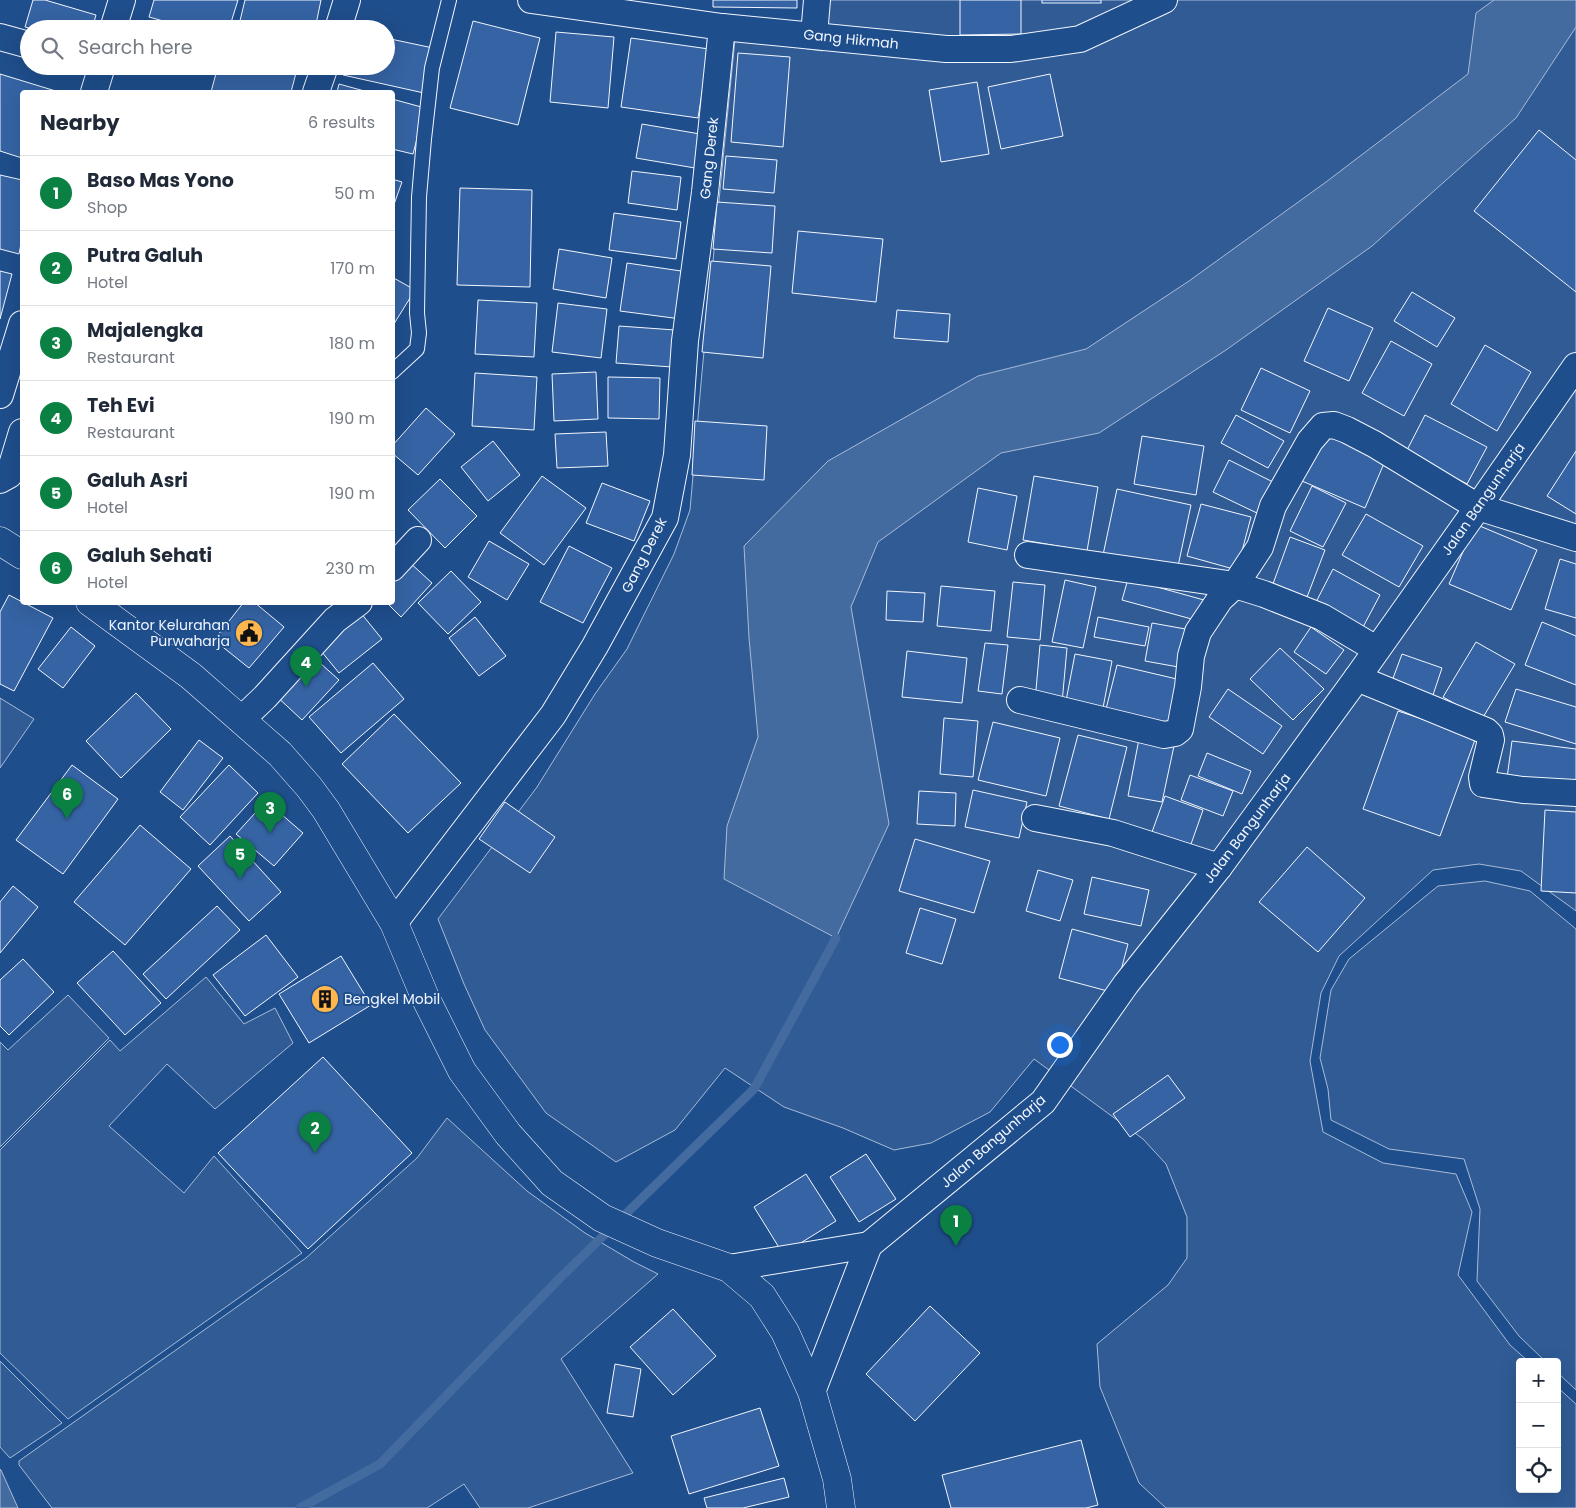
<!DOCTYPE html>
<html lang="en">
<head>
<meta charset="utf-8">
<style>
  :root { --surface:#fff; --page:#f2f2f3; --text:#1f2937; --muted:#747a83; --line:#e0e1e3; --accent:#0b8043 }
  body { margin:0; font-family:Poppins,sans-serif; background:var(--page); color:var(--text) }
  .controls { position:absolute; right:15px; bottom:15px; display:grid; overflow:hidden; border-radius:5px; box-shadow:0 5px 20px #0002 }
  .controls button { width:45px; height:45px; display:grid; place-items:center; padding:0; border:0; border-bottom:1px solid var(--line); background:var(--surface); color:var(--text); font:25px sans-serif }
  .you { position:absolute; left:1059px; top:1044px; width:18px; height:18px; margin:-12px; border:4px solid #fff; border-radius:50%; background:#1a73e8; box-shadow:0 0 0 8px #1a73e833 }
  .badge { display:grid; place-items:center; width:32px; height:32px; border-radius:50%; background:var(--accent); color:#fff; font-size:16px; font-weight:700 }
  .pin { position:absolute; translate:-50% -41px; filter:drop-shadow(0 1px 2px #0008) }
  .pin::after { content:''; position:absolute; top:26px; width:18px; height:15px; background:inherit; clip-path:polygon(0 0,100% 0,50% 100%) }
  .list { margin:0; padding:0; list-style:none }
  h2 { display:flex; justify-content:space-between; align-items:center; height:65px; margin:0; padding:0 20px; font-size:21px }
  h2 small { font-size:16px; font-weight:400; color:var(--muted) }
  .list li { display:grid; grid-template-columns:32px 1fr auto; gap:15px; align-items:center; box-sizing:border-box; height:75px; padding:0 20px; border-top:1px solid var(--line) }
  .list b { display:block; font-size:19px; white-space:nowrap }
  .list p { margin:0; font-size:16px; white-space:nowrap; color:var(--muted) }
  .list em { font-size:16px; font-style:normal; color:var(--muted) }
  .icon { flex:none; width:28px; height:28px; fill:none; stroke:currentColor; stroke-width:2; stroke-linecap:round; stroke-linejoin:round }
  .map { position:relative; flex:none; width:1576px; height:1508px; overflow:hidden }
  .search { position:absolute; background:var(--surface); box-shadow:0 5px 20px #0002; left:20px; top:20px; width:375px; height:55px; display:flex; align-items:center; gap:12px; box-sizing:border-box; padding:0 18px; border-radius:28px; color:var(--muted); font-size:19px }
  .panel { position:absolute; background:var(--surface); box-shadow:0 5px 20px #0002; left:20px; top:90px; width:375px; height:515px; border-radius:5px }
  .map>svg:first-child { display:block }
  .built { fill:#305b95; stroke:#a8bbd7 }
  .water { fill:#446ba0; stroke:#a8bbd7 }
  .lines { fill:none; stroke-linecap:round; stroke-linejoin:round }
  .stream { stroke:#446ba0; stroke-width:9 }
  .building { fill:#3563a3; stroke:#f2f6ff }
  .lane-casing { stroke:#f2f6ff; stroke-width:16 }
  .street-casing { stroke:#f2f6ff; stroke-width:28 }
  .highway-casing { stroke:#f2f6ff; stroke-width:29 }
  .lane { stroke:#1f4e8c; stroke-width:14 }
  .street { stroke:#1f4e8c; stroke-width:26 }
  .highway { stroke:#1f4e8c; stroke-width:28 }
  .labels { text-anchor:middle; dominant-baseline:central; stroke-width:4; stroke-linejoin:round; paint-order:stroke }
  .street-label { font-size:14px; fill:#f2f6ff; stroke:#1f4e8c }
  .poi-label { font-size:14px; fill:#f2f6ff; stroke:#1f4e8c; text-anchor:end }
</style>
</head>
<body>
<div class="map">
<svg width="1576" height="1508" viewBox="0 0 1576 1508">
  <rect width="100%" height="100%" fill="#1f4e8c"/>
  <g class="built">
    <polygon points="828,0 1576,0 1576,911 1521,871 1479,864 1433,870 1339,956 1321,993 1310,1061 1323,1132 1383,1163 1456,1174 1472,1212 1458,1275 1510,1345 1529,1362 1520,1362 1520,1489 1557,1489 1557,1387 1576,1404 1576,1508 1166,1508 1139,1483 1100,1387 1097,1344 1168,1285 1187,1258 1187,1217 1166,1164 1143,1139 1034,1059 990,1112 931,1143 894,1150 843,1128 784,1107 725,1068 675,1130 616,1162 546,1113 485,1030 464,984 438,919 537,787 595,694 627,649 674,554 690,510 702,372 735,39 823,51"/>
    <polygon points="0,698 34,719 0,768"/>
    <polygon points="1485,881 1530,891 1576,929 1576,1390 1557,1372 1557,1362 1546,1362 1519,1336 1477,1281 1480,1209 1464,1159 1389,1149 1331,1120 1328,1089 1320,1058 1331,990 1349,959 1438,886"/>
    <polygon points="206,977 244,1024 275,1008 293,1043 215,1109 167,1064 109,1126 184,1193 214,1156 302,1253 68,1419 0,1353 0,1150 110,1040 120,1051"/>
    <polygon points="68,995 109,1038 0,1147 0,1042 8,1050"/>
    <polygon points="447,1118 527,1191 585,1233 634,1262 658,1274 561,1359 633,1473 528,1508 480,1508 464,1484 427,1508 52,1508 19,1465 19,1461 306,1258 417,1158"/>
    <polygon points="0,1361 62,1423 10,1458 0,1447"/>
  </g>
  <g class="water">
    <polygon points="1494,0 1576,0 1576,27 1516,118 1372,246 1226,350 1099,433 1001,453 878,542 851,607 889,824 836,938 724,879 727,826 758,737 749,638 744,546 828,461 978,376 1086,349 1189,281 1326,182 1468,74 1476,13"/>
    <polygon points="0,1469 1,1470 18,1508 0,1508"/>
  </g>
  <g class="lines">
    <polyline class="stream" points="300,1508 380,1464 559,1279 754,1089 836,938"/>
  </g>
  <g class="building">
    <polygon points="33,0 45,0 96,15 92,29 32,29 25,27"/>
    <polygon points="154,0 238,0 229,29 192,29 149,17"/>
    <polygon points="245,0 321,0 315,29 238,29"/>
    <polygon points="713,0 797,0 797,8 713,7"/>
    <polygon points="960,0 1021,0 1021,34 960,35"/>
    <rect x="1042" y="0" width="59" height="3"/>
    <polygon points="473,21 540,38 518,125 450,108"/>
    <polygon points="556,32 614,37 608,108 550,102"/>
    <polygon points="386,38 433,48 424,93 343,75 345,66 386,66"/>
    <polygon points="631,38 709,49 698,118 621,107"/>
    <polygon points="738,53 790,57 783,147 731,142"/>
    <polygon points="218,66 267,66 296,73 291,92 211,92"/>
    <polygon points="0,74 59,92 22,92 22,158 0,151"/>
    <polygon points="1050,74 1063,136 1001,149 988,87"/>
    <polygon points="977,82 989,154 941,162 929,90"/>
    <polygon points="339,84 368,92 337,92"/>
    <polygon points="392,99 425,108 413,154 392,149"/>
    <polygon points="642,124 700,134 695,168 636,158"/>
    <polygon points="1539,130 1576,160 1576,292 1474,211"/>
    <polygon points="726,156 777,160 774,193 723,189"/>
    <polygon points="632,171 681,177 677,210 628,203"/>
    <polygon points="0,175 22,180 22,238 19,254 0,249"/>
    <polygon points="392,179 402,182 392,210"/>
    <polygon points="460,188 532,190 530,287 457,285"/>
    <polygon points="717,202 775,206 772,253 713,249"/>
    <polygon points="614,213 681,222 676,259 609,250"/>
    <polygon points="798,231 883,239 876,302 792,293"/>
    <polygon points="559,249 612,258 606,298 553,289"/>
    <polygon points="711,261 771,266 763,358 702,352"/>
    <polygon points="627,263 688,272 681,319 620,311"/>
    <polygon points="0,271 12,274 0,319"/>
    <polygon points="392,277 415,290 392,327"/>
    <polygon points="1412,292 1455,318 1437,347 1394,321"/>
    <polygon points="478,300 537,303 534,357 475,354"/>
    <polygon points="558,303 607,309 601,358 552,352"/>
    <polygon points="1328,308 1373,328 1349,381 1304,361"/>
    <polygon points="897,310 950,314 948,342 894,338"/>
    <polygon points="619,326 675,330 672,367 616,363"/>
    <polygon points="1391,341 1432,364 1404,416 1362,393"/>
    <polygon points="1485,345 1531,372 1497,431 1451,404"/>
    <polygon points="1261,368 1310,391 1290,433 1241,410"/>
    <polygon points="596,372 598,419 554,421 552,374"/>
    <polygon points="475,373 537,377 534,430 472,426"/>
    <polygon points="608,377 660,378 659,419 608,418"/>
    <polygon points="426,408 455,434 418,475 392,453 392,446"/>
    <polygon points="1236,415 1284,441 1268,468 1221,443"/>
    <polygon points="1425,415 1487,447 1467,484 1406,452"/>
    <polygon points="695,421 767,426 764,480 692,475"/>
    <polygon points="1325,427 1388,454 1365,508 1302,481"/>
    <polygon points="606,432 608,466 557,468 555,434"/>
    <polygon points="1142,436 1204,446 1196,495 1134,484"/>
    <polygon points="493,441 520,475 488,501 461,467"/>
    <polygon points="1576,451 1576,514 1547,496"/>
    <polygon points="1229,460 1275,483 1259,514 1213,492"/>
    <polygon points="542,476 586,508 544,565 500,533"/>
    <polygon points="1034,476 1098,487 1087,551 1023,540"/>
    <polygon points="440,479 477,516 445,548 408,510"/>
    <polygon points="602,483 650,501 634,541 586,523"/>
    <polygon points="1312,486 1346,503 1323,547 1290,531"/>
    <polygon points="978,488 1017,496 1007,550 968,542"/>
    <polygon points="1117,489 1191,505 1177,571 1103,555"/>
    <polygon points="1201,504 1251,517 1237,570 1187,556"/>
    <polygon points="1366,514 1423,546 1399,587 1342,555"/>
    <polygon points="1475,524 1537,550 1511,610 1449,584"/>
    <polygon points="1290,537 1325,550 1304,605 1270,592"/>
    <polygon points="489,541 529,564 507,600 468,577"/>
    <polygon points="569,546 612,568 583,623 540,602"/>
    <polygon points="1560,559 1576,564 1576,618 1545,609"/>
    <polygon points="408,561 432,583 401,617 386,602 392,602 392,578"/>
    <polygon points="1333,569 1380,595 1363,627 1316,602"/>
    <polygon points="451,571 481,602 448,634 418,603"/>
    <polygon points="1128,579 1204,600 1199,621 1122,600"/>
    <polygon points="1065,580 1096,587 1083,648 1052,642"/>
    <polygon points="1013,582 1045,585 1040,640 1007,637"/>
    <polygon points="941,586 995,591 991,631 937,626"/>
    <polygon points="887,591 925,593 923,622 886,620"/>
    <polygon points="9,595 53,618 14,691 0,684 0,612"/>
    <polygon points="244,602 254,602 284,627 249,668 214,640"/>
    <polygon points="360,612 382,639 339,673 317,646"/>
    <polygon points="475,617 506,656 479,676 449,638"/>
    <polygon points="1098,617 1149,627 1145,646 1094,637"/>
    <polygon points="1542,622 1576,636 1576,685 1525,665"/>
    <polygon points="1152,623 1191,630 1184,668 1145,661"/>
    <polygon points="71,627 95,646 63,688 38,669"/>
    <polygon points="1311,627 1344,650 1326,674 1294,652"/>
    <polygon points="1476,642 1515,664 1482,719 1443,697"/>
    <polygon points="985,643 1008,645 1002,694 978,691"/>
    <polygon points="1040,645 1067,648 1062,703 1035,701"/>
    <polygon points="1280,648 1324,689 1293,720 1250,679"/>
    <polygon points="907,651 967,658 962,703 902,697"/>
    <polygon points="309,653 339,680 302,720 273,693"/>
    <polygon points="1075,654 1112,661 1102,713 1065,706"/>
    <polygon points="1402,654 1442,668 1433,695 1392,681"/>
    <polygon points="373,663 404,699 341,753 309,717"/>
    <polygon points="1117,665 1181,680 1168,729 1105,713"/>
    <polygon points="1228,689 1282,726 1263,754 1209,717"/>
    <polygon points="1516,689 1576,707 1576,744 1505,722"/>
    <polygon points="136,693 171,729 121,778 86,741"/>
    <polygon points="1398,711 1476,737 1440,836 1363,809"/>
    <polygon points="394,714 461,783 408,833 342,764"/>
    <polygon points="944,718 978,721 973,777 940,774"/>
    <polygon points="993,722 1060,738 1046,796 978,780"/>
    <polygon points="1078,735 1127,747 1109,819 1059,806"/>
    <polygon points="1139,739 1174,746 1162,802 1128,796"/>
    <polygon points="199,740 223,758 183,810 160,792"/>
    <polygon points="1512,741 1576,749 1576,786 1507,778"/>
    <polygon points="1207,753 1251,771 1242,794 1198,776"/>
    <polygon points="72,765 118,799 63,874 16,840"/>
    <polygon points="229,765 258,793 210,845 180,817"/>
    <polygon points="1190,775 1233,791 1223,816 1181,800"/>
    <polygon points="973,790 1027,802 1019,838 965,827"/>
    <polygon points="919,791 956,793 955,826 917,824"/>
    <polygon points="1165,796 1203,810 1190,847 1152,832"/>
    <polygon points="266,801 303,833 274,866 236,834"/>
    <polygon points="505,802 555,837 530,873 479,839"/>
    <polygon points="1545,810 1576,812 1576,893 1541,891"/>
    <polygon points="140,825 191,869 125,945 74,902"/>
    <polygon points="230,836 281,892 249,921 198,866"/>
    <polygon points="915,839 990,861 974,913 899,891"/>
    <polygon points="1307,847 1365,898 1318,952 1259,902"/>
    <polygon points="1038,870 1073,880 1060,921 1026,911"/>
    <polygon points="1092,877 1149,890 1141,926 1084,914"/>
    <polygon points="13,886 38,907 0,953 0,902"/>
    <polygon points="217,906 240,930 166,999 143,974"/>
    <polygon points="920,908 956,919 942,964 906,953"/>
    <polygon points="1072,929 1128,944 1115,993 1059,978"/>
    <polygon points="266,935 298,977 245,1016 213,975"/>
    <polygon points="113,951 161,1003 125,1035 77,983"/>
    <polygon points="341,956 371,1005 309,1043 279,994"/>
    <polygon points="23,959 54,992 9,1035 0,1026 0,980"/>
    <polygon points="323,1057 412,1153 308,1249 218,1153"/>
    <polygon points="1168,1075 1185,1098 1130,1137 1113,1114"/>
    <polygon points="866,1154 896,1199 859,1222 830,1177"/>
    <polygon points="806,1174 836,1221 783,1254 754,1207"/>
    <polygon points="930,1306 980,1353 915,1421 866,1374"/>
    <polygon points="673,1309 716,1356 673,1395 630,1347"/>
    <polygon points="615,1364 641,1369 633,1417 607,1413"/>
    <polygon points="760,1408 779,1466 689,1494 671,1436"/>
    <polygon points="1081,1440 1098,1505 1086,1508 951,1508 942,1475"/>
    <polygon points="784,1478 789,1497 743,1508 707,1508 704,1498"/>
  </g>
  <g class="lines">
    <defs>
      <polyline id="lane" points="392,372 417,349 419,333 417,313 419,197 424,139 432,68 449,0"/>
      <g id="street">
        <polyline points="531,0 722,27 946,49 1011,49 1080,39 1164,0"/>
        <polyline points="113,29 122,0"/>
        <polyline points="338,29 347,0"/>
        <polyline points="814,35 817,0"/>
        <polyline points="0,37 29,45"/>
        <polyline points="94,92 102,66"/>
        <polyline points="316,92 325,66"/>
        <polyline points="0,395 22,324"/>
        <polyline points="0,480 9,475 22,432"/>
        <polyline points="1028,555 1235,585 1264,594 1322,617 1376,649"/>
        <polyline points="392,568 418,540"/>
        <polyline points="1357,678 1486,731 1490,735 1491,740 1482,777 1483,784 1523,790 1576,793"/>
        <polyline points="1020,700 1164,735 1175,733 1180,729 1188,687 1191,656 1198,632 1220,599 1235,585 1260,547 1273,506 1310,441 1323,426 1334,425 1347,430 1374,444 1478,507 1576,538"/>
        <polyline points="241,720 265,697 335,620 359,602"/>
        <polyline points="1035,818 1113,833 1219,867"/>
        <polyline points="394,923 553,715 595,646 665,518 677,455 685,341 705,192 722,27"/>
        <polyline points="729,1268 869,1245"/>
        <polyline points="812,1392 869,1245 1043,1102 1126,984 1219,867 1357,678 1478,507 1576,366"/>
      </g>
      <g id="highway">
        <polyline points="0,541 22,555"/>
        <polyline points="90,602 191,676 280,754 309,787 326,810 394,923 425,997 462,1071 508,1134 552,1183 602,1218 657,1243 729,1268 762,1296 785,1332 812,1392 837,1479 841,1508"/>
      </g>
    </defs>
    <use href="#lane" class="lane-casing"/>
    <use href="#street" class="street-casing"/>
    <use href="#highway" class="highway-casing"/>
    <use href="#lane" class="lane"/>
    <use href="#street" class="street"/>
    <use href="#highway" class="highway"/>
  </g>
  <defs>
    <symbol id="civic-disc" viewBox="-11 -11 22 22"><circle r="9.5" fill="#ffb74d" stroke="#1f4e8c"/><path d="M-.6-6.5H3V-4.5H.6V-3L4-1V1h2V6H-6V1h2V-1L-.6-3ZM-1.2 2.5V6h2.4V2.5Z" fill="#111"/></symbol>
    <symbol id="building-disc" viewBox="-11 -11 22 22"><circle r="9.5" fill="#ffb74d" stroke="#1f4e8c"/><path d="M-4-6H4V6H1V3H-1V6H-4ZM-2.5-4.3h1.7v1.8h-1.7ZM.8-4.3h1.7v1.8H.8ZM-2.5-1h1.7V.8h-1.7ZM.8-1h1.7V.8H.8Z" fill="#111"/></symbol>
  </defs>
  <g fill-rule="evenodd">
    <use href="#civic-disc" x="233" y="617" width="32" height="32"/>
    <use href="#building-disc" x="309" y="983" width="32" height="32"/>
  </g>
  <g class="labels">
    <g class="street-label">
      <text transform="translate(851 39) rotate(6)">Gang Hikmah</text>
      <text transform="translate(709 158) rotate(-84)">Gang Derek</text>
      <text transform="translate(1483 499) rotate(-55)">Jalan Bangunharja</text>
      <text transform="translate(644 555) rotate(-63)">Gang Derek</text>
      <text transform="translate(1247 828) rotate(-53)">Jalan Bangunharja</text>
      <text transform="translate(993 1141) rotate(-41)">Jalan Bangunharja</text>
    </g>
    <g class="poi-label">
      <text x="230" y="625">Kantor Kelurahan<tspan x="230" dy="16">Purwaharja</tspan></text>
      <text x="344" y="999" text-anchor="start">Bengkel Mobil</text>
    </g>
  </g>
</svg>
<div class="controls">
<button>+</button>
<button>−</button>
<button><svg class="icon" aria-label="locate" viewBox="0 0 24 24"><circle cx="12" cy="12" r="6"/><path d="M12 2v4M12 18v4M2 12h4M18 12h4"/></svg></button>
</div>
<div class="you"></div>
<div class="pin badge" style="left:956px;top:1246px">1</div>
<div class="pin badge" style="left:315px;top:1153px">2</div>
<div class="pin badge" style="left:270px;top:833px">3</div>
<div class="pin badge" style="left:306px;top:687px">4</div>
<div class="pin badge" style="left:240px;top:879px">5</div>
<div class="pin badge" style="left:67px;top:819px">6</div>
<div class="search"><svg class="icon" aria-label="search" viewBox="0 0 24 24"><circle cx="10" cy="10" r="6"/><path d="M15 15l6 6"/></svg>Search here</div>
<section class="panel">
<h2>Nearby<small>6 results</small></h2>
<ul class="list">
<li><span class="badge">1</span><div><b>Baso Mas Yono</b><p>Shop</p></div><em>50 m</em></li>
<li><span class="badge">2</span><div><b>Putra Galuh</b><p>Hotel</p></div><em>170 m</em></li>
<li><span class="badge">3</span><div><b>Majalengka</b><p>Restaurant</p></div><em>180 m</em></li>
<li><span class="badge">4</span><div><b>Teh Evi</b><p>Restaurant</p></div><em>190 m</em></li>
<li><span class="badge">5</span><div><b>Galuh Asri</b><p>Hotel</p></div><em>190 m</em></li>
<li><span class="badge">6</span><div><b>Galuh Sehati</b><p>Hotel</p></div><em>230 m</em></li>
</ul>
</section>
</div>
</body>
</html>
